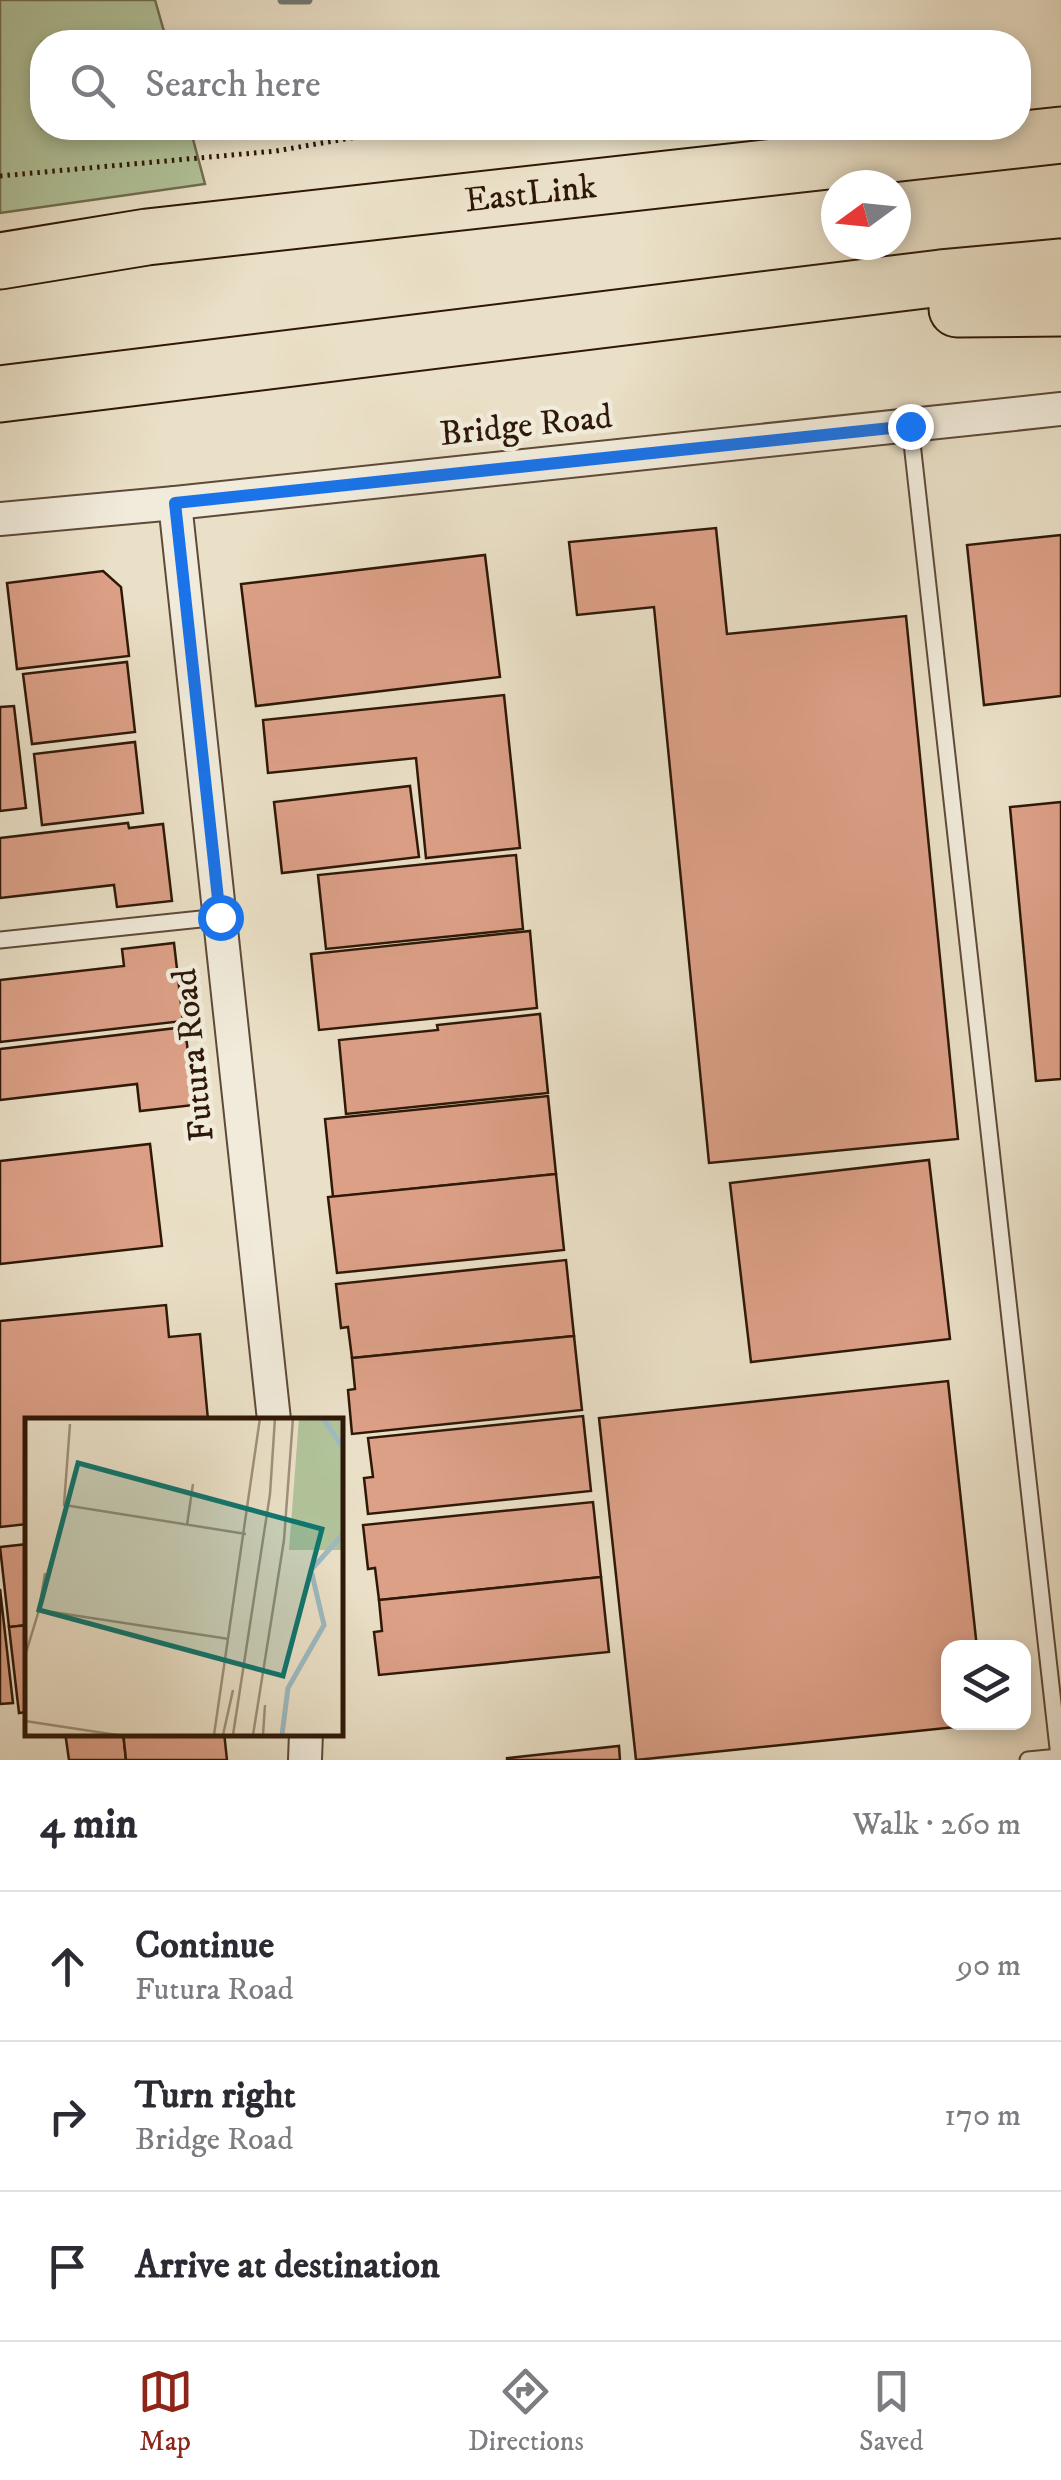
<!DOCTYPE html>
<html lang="en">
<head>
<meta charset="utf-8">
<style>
  :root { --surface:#fff; --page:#f2f2f3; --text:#2b2b33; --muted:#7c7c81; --line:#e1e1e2; --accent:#8f2418 }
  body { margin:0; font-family:"IM FELL DW Pica",serif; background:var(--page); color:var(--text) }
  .controls { position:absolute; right:30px; bottom:30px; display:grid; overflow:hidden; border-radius:20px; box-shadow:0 5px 15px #0003 }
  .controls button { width:90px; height:90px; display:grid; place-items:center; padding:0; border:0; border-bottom:2px solid var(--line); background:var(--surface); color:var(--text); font:50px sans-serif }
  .compass { position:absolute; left:821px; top:170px; width:90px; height:90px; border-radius:50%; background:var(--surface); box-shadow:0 5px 15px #0003; rotate:255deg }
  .stop { position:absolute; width:30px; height:30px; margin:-22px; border:8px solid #1a73e8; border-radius:50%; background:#fff }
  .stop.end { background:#1a73e8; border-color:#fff; box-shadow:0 2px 10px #0008 }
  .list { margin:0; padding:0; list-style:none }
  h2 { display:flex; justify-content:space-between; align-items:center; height:130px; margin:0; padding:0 40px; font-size:42px }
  h2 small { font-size:32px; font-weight:400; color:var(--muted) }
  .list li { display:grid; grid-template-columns:65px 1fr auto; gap:30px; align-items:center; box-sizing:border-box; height:150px; padding:0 40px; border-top:2px solid var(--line) }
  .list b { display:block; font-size:38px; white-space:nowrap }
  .list p { margin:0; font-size:32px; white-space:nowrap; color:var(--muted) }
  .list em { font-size:32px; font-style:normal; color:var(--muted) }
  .icon { flex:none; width:55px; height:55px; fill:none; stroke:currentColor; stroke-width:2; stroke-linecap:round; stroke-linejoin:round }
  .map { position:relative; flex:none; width:1061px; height:1760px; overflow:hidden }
  .search { position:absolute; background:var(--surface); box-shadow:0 5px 15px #0003; left:30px; right:30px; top:30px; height:110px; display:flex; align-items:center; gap:25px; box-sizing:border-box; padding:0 35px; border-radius:40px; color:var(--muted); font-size:38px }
  .sheet { height:580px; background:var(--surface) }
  nav { display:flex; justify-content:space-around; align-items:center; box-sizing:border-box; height:140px; border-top:2px solid var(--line); background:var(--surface); font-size:28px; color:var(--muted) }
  nav a { display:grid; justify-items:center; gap:5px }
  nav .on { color:var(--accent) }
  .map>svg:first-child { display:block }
  .green { fill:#b1c39a; stroke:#706e51; stroke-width:2.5 }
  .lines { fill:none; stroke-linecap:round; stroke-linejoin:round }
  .stream { stroke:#717976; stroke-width:9 }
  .building { fill:#dca087; stroke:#2f1808; stroke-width:2.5 }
  .service-casing { stroke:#5e4a38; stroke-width:19 }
  .minor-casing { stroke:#5e4a38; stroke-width:36 }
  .motorway-casing { stroke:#2f1808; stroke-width:59 }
  .path { stroke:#2f1808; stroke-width:5; stroke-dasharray:2.5 5; stroke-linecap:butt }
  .service { stroke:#f1ebdb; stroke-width:15 }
  .minor { stroke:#f1ebdb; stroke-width:32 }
  .motorway { stroke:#eae0c7; stroke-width:55 }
  .route { stroke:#1a73e8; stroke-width:12 }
  .labels { text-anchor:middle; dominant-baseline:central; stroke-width:9; stroke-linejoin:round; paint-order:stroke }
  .street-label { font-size:35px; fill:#2f1808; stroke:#f1ebdb }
  .inset-river { fill:none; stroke:#9dbac0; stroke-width:5 }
  .inset-road { fill:none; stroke:#9f907b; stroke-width:2.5 }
  .view { fill:#0f766e; fill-opacity:0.15; stroke:#0f766e; stroke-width:5 }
  .inset-edge { fill:none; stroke:#2f1808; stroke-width:5 }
</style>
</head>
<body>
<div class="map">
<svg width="1061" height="1760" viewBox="0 0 1061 1760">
  <rect width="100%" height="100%" fill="#eae0c7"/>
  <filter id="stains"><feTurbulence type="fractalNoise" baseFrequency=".002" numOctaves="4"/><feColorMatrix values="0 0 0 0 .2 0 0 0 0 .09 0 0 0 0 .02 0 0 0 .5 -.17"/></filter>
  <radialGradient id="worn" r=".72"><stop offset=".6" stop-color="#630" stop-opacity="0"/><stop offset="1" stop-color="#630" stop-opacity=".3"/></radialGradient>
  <polygon class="green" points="0,0 155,0 167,42 42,42 42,128 190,128 205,184 0,213"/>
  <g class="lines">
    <polyline class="stream" points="282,0 308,0"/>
  </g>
  <g class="building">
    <polygon points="716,528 727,634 906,616 958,1139 709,1163 654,607 577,615 569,542"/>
    <polygon points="1061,535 1061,696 984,705 967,545"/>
    <polygon points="485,555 500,677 256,706 241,584"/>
    <polygon points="103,571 121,587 129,656 17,669 7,583"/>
    <polygon points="127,662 135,732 32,744 23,674"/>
    <polygon points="504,695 520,848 426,858 416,758 268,773 263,720"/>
    <polygon points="14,706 26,808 0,811 0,707"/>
    <polygon points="135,742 143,813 42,825 34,754"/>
    <polygon points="410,786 419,857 282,873 274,802"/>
    <polygon points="1061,802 1061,1079 1036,1081 1010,807"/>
    <polygon points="128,823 129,828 163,824 172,901 117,907 114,885 0,898 0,838"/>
    <polygon points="516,855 523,929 326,949 318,875"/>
    <polygon points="530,931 537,1008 319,1030 311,954"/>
    <polygon points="174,943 183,1021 0,1042 0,980 124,966 122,949"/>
    <polygon points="540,1014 548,1093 346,1114 339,1040 438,1030 437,1025"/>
    <polygon points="185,1027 194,1105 140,1111 137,1084 0,1100 0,1049"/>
    <polygon points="548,1096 556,1174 333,1197 325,1119"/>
    <polygon points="150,1144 162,1246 0,1264 0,1161"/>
    <polygon points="929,1160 950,1339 751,1362 730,1183"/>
    <polygon points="556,1174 564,1250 337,1273 328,1197"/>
    <polygon points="566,1260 574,1336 352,1358 348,1327 341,1328 336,1284"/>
    <polygon points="166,1305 169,1337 200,1334 208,1420 28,1420 28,1524 0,1527 0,1321"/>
    <polygon points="574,1336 582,1410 352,1434 348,1390 355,1389 352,1358"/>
    <polygon points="948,1381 977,1648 948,1648 948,1722 985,1724 636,1760 599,1418"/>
    <polygon points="583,1416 591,1491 368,1514 364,1478 373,1477 368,1438"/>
    <polygon points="593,1502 601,1577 379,1600 375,1568 368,1569 363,1525"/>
    <polygon points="28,1544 28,1625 9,1627 0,1547"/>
    <polygon points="601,1577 609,1652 379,1675 374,1632 382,1631 379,1600"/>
    <polygon points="0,1589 13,1703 0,1704"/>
    <polygon points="28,1625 28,1712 19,1713 9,1627"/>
    <polygon points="65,1732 123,1732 126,1760 69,1760"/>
    <polygon points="123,1732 224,1732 227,1760 126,1760"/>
    <polygon points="619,1746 620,1760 507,1760 507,1758"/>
  </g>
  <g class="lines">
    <defs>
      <g id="service">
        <polyline points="910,425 1059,1757 1028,1760"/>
        <polyline points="0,940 220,917"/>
      </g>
      <g id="minor">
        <polyline points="175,503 274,1420"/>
        <polyline points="0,519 175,503 1061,409"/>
        <polyline points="305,1760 306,1732"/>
      </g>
      <g id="motorway">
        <path id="s1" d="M0,261l147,-24 914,-102"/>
        <polyline points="957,309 1061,308"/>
        <polyline points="0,394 941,278 1061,267"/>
      </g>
    </defs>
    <use href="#service" class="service-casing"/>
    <use href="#minor" class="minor-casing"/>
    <use href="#motorway" class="motorway-casing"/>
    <polyline class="path" points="0,176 276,151 397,130"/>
    <use href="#service" class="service"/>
    <use href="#minor" class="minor"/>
    <use href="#motorway" class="motorway"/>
  </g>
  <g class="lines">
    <polyline class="route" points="220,917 175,503 910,426"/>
  </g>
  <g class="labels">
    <g class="street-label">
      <text stroke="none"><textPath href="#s1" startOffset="535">EastLink</textPath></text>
      <text transform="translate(526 426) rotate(-6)">Bridge Road</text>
      <text transform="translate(194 1055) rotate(-96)">Futura Road</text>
    </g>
  </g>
  <g transform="translate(25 1418)">
    <rect width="318" height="318" fill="#eae0c7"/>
    <path d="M274,0h43v132h-53z" fill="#b1c39a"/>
    <path class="inset-river" d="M298,0l20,30M257,317l6,-47 36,-63 -13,-55 32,-36"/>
    <path class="inset-road" d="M45,6l-6,81 182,29M162,107l6,-41M20,155l-6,37 190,29M0,238l14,-46M0,303l92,14M189,317l46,-317M198,317l10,-45M208,317l37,-241 5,-76M228,317l31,-195 9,-122M238,317l2,-30"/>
    <path class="view" d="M53,45l244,66 -39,147 -244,-66z"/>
    <rect width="318" height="318" class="inset-edge"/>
  </g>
  <rect width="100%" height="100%" filter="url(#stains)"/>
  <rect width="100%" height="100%" fill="url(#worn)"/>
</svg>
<div class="controls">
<button><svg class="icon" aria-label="layers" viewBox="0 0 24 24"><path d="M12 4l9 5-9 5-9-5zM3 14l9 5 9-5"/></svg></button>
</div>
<svg class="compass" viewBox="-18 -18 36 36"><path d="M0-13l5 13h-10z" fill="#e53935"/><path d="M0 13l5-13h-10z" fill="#7c7c81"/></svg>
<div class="stop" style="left:220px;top:917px"></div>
<div class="stop end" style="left:910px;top:426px"></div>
<div class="search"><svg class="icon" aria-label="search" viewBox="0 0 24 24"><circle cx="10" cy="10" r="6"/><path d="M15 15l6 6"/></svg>Search here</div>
</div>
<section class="sheet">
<h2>4 min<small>Walk · 260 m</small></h2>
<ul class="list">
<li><svg class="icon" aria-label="ahead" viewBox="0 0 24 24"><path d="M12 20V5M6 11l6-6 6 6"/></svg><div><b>Continue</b><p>Futura Road</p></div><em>90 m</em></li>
<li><svg class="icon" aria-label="right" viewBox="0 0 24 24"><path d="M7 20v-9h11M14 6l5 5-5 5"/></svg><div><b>Turn right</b><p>Bridge Road</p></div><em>170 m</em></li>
<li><svg class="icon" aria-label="arrive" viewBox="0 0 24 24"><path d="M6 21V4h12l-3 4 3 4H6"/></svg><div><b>Arrive at destination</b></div></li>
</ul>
</section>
<nav>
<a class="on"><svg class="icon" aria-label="map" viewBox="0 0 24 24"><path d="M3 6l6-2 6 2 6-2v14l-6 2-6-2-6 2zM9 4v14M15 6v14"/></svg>Map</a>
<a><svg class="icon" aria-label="directions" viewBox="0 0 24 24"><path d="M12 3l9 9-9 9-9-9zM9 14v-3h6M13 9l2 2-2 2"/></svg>Directions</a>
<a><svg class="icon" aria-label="saved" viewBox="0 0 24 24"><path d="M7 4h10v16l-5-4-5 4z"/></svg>Saved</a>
</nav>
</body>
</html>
